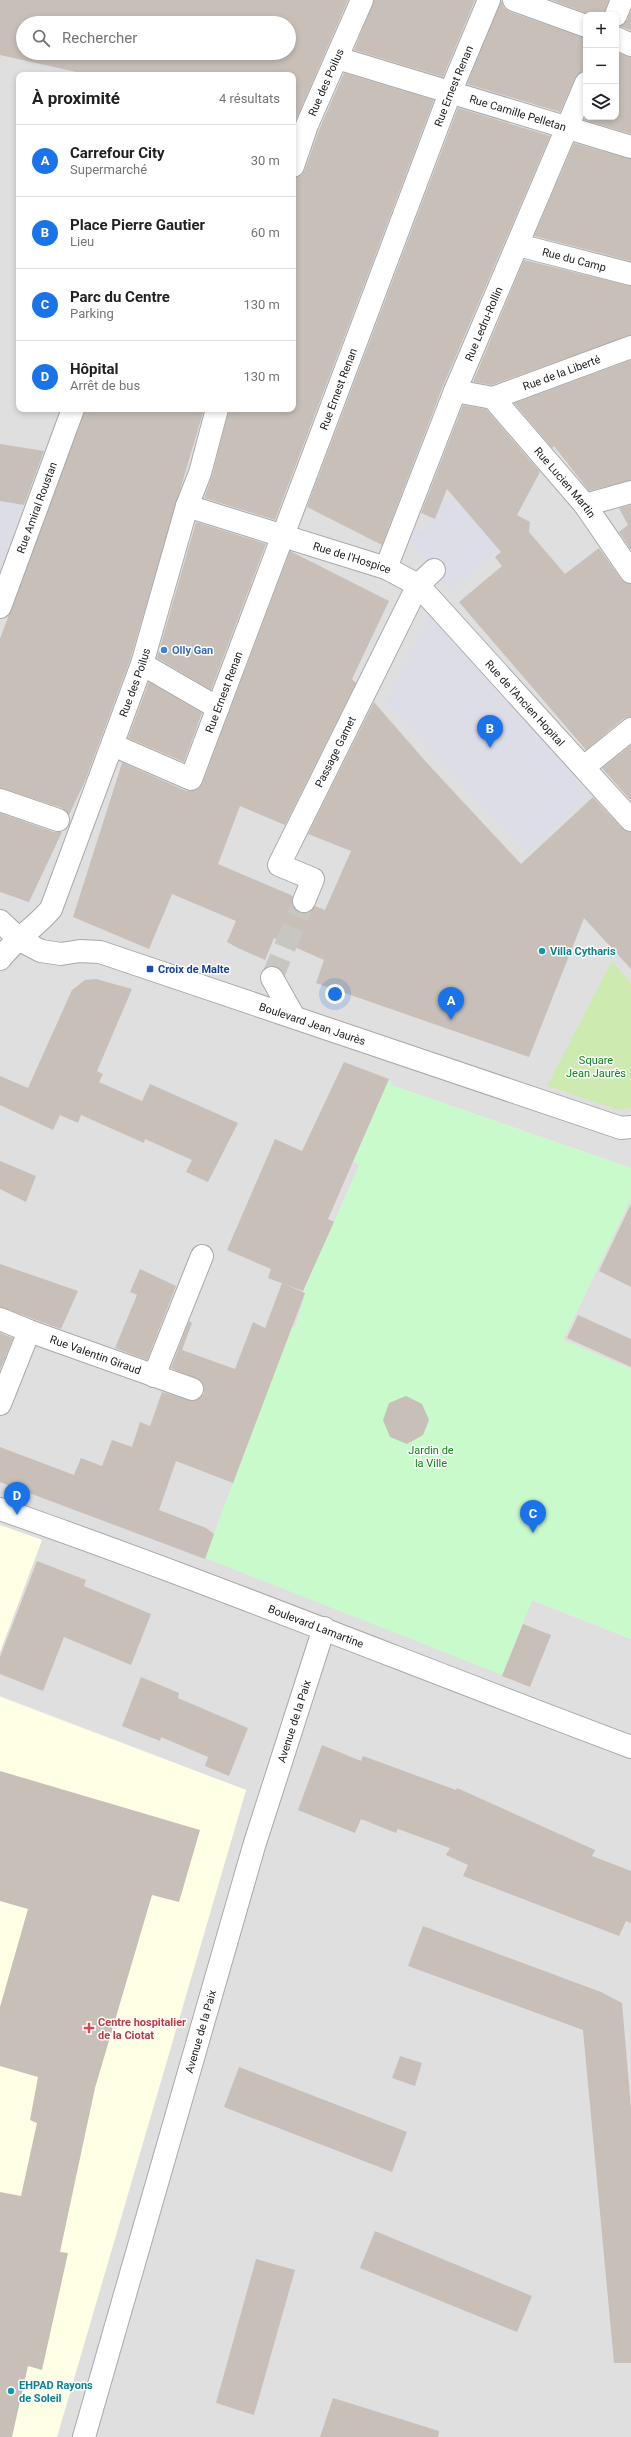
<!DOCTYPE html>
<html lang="fr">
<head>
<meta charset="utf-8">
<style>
  :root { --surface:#fff; --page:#f2f2f2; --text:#202124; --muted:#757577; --line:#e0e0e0; --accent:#1a73e8 }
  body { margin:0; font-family:Roboto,sans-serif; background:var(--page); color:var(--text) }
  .controls { position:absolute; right:12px; top:12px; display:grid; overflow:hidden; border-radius:8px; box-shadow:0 2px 6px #0003 }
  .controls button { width:36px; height:36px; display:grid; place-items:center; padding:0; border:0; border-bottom:1px solid var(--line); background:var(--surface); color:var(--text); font:20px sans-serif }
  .you { position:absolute; left:335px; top:994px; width:14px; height:14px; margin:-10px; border:3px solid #fff; border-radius:50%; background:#1a73e8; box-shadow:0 0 0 6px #1a73e833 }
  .badge { display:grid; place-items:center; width:26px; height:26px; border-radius:50%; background:var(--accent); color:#fff; font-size:13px; font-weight:700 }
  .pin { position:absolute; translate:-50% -33px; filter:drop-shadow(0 1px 2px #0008) }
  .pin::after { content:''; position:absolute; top:21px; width:14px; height:12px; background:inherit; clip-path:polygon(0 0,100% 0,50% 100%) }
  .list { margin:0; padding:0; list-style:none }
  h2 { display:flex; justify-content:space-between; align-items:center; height:52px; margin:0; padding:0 16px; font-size:17px }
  h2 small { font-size:13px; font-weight:400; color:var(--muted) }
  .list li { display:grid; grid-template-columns:26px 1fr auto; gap:12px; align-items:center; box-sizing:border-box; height:72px; padding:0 16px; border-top:1px solid var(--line) }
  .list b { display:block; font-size:15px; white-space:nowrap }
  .list p { margin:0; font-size:13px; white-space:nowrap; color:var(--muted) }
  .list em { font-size:13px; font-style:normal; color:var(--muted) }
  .icon { flex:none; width:22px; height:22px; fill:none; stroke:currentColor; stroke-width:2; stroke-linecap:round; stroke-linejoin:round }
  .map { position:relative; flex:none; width:631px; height:2437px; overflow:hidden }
  .search { position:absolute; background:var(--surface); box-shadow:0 2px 6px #0003; left:16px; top:16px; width:280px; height:44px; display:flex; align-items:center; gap:10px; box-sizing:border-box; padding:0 14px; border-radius:22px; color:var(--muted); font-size:15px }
  .panel { position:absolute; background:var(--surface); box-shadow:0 2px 6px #0003; left:16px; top:72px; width:280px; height:340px; border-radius:8px }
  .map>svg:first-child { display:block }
  .residential { fill:#e0dfdf; fill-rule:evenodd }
  .education { fill:#ffffe5 }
  .grass { fill:#cdebb0 }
  .park { fill:#c8facc }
  .plaza { fill:#dddde8 }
  .building { fill:#c7bfb8; fill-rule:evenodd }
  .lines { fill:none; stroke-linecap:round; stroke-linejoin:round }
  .minor-tunnel { stroke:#c8c6c1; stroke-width:22; stroke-dasharray:22 11; stroke-linecap:butt }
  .minor-casing { stroke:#a9a9a9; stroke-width:24 }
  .minor { stroke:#fff; stroke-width:22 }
  .shop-dot { fill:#3f7fe0; stroke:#fff; stroke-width:1.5 }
  .culture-dot { fill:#0f9aa8; stroke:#fff; stroke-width:1.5 }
  .transit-dot { fill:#1a4fb4; stroke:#fff; stroke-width:1.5 }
  .health-dot { fill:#e0444e; stroke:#fff; stroke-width:1.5 }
  .labels { text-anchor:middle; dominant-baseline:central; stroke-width:3; stroke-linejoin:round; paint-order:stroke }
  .street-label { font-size:11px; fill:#222; stroke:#fff }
  .shop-label { font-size:11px; font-weight:bold; fill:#366cbe; stroke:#fff; text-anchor:start }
  .culture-label { font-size:11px; font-weight:bold; fill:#0d838f; stroke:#fff; text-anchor:start }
  .transit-label { font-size:11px; font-weight:bold; fill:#164399; stroke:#fff; text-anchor:start }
  .park-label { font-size:11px; fill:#0c8416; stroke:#fff }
  .health-label { font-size:11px; font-weight:bold; fill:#be3a42; stroke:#fff; text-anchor:start }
</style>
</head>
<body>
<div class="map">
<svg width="631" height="2437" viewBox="0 0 631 2437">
  <rect width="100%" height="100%" fill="#f2efe9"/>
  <g class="residential">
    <path d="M0,0h631v1168l-240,-83 -1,-5 -36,82 6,2 -57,128 3,1 -11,35h-4l-28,78 239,268 30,-74 99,39v798h-574l189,-647 -246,-94v-44l42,-112 -42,-15zM586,15h30v102h-30zM23,23h266v30h-266zM19,75h274v334h-274z"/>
    <polygon points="631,1198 631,1369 563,1340"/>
  </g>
  <g class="education">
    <polygon points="0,1525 42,1540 0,1652"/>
    <polygon points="0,1697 246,1790 57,2437 0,2437"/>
  </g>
  <polygon class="grass" points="612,961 631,984 631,1108 619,1110 547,1086"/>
  <polygon class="park" points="389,1079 391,1085 631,1168 631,1198 563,1340 631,1369 631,1639 532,1600 502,1675 205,1558 291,1327 295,1327 306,1293 303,1292 360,1164 353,1162"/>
  <g class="plaza">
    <polygon points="441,499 466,508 499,549 453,591 407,540 413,529 423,533 430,514 437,517"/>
    <polygon points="0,501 29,506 0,588"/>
    <polygon points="429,613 594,793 527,853 385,703"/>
  </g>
  <g class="building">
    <path d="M0,0h348l-55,127v-52h-203l-90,-20zM23,23h266v30h-266z"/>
    <polygon points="374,0 475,0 443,77 354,50"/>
    <polygon points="501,0 504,8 510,12 586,38 586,71 579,73 575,78 560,112 467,84"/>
    <polygon points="551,0 609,0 604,15 591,15"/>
    <polygon points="631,11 631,31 620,26 627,20"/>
    <polygon points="616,52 631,57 631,134 584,120 586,115 586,117 616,117"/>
    <polygon points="344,73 434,100 275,520 204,498 212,476 229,409 293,409 293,178 301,176 305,170 319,130"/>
    <polygon points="458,108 550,136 443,386 382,545 307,507"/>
    <polygon points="574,143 631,159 631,261 534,236"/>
    <polygon points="524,260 631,286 631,335 492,385 473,382"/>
    <polygon points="631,360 631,480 589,491 554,446 552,448 514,403"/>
    <polygon points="463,405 486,409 540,472 517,515 530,522 529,532 565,574 599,548 621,579 631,584 631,717 623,719 586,750 459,602 502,566 495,557 501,552 447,489 435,519 421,513"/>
    <polygon points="85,409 204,409 130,660 85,781 69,815 62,808 0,788 0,639"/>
    <polygon points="0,444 44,451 24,505 0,501"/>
    <polygon points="631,505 631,550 619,532 628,525 619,508"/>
    <polygon points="196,522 266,544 211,690 157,658"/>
    <polygon points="290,551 389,601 352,679 356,683 285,825 240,806 218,864 293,896 292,903 299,912 306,913 315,906 325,910 351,851 308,834 374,702 426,762 521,864 593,797 622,828 631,832 631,969 584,918 529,1057 316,983 324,960 274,938 265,960 238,948 227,942 236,921 172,894 149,949 73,917 122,763 119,761 186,791 198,789 202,784"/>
    <polygon points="149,682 202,713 184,762 128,738"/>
    <polygon points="631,745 631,801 602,768"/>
    <polygon points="0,813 54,832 62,832 29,902 0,892"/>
    <polygon points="96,979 132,989 97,1071 103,1074 99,1082 142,1101 150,1084 238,1123 208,1182 186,1172 192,1160 145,1139 144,1143 81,1115 78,1123 60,1115 53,1130 0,1105 0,1076 28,1088 72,990 85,980"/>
    <polygon points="344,1062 389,1079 328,1219 334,1222 303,1291 268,1278 271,1269 227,1250 275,1139 302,1151"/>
    <polygon points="0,1161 36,1176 26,1202 0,1189"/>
    <polygon points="631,1204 631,1287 599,1271"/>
    <polygon points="0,1264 78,1291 61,1329 0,1307"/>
    <polygon points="140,1269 176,1286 147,1360 115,1348 137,1295 130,1292"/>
    <polygon points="282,1283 305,1293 233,1483 176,1461 159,1510 206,1528 214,1534 205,1559 0,1482 0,1447 74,1475 81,1458 102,1466 112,1440 132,1447 140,1422 150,1426 162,1392 194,1401 204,1394 204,1387 201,1381 171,1368 189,1321 192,1323 182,1350 235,1369 253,1322 265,1328"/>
    <polygon points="578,1315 631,1339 631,1367 567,1338"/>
    <polygon points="0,1333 13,1338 0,1370"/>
    <polygon points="406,1396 422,1404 429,1420 423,1435 407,1444 390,1437 383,1420 389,1403"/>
    <polygon points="37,1561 86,1580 84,1586 151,1614 131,1665 64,1637 43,1691 0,1674 0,1657"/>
    <polygon points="523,1624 551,1635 530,1687 502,1676"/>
    <polygon points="141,1677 179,1693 178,1698 248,1728 229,1776 205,1766 208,1757 161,1737 160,1741 122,1726"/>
    <polygon points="322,1745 361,1761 363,1756 456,1790 457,1788 595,1850 592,1856 631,1871 631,1923 626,1921 619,1936 463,1876 468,1865 446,1855 450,1848 398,1829 396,1833 361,1819 355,1833 298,1810"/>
    <polygon points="0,1771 200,1830 179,1902 152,1895 95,2088 60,2252 68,2253 42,2370 28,2366 12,2437 0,2437 0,2192 21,2196 37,2123 30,2120 38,2077 0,2066 0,2007 28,1909 0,1901"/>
    <polygon points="423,1926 601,1992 622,2003 631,2108 631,2363 614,2363 583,2030 408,1966"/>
    <polygon points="400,2056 422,2063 415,2086 392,2078"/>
    <polygon points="239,2067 407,2132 392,2172 224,2107"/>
    <polygon points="375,2231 532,2296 517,2332 360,2268"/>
    <polygon points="256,2259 295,2270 254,2415 216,2403"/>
    <polygon points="333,2398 439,2431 438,2437 320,2437"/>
  </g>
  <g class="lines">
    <polyline class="minor-tunnel" points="272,978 304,901"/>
    <defs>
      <g id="minor">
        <polyline points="514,0 586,26"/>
        <polyline points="616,15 622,0"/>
        <polyline points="616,38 631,45"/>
        <path id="s1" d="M337,58l294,89"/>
        <path id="s2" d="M293,166l14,-41 55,-125"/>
        <path id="s3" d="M518,245l113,29"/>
        <polyline points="455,391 493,398"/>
        <path id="s4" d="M493,398l92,107 46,67"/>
        <path id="s5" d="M493,398l138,-51"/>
        <polyline points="585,505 631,492"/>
        <path id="s6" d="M187,506l199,62 32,17 213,235"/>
        <path id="s7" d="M386,568l69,-177 131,-308"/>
        <path id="s8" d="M0,607l73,-198"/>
        <polyline points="142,664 218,708"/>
        <path id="s9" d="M113,745l78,34 259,-686 39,-93"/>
        <polyline points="584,767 631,729"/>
        <polyline points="0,800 58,820"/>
        <path id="s10" d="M304,901l9,-22 -34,-14 139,-280 16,-15"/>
        <path id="s11" d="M0,921l20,19 21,11 20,3 19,-3 20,1 521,176 10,-1"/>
        <path id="s12" d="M0,959c14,-19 36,-32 51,-50l91,-245 45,-158 13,-33 17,-64"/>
        <polyline points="272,978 294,1017"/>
        <path id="s13" d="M0,1319l29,12 163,58"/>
        <polyline points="154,1376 202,1256"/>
        <polyline points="0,1404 29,1331"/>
        <path id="s14" d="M0,1509c212,74 420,159 631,238"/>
        <path id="s15" d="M84,2437l170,-591 70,-218"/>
      </g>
    </defs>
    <use href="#minor" class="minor-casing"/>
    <use href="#minor" class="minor"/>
  </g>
  <circle class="shop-dot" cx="164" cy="650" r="4"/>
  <g class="culture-dot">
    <circle cx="542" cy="951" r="4"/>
    <circle cx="11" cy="2391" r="4"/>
  </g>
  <rect class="transit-dot" x="146" y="965" width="8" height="8" rx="2"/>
  <path class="health-dot" d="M87 2022h4v4h4v4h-4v4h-4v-4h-4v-4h4z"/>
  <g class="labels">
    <g class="street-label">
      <text stroke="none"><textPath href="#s2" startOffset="90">Rue des Poilus</textPath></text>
      <text stroke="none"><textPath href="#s9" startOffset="826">Rue Ernest Renan</textPath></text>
      <text stroke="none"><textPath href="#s1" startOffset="189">Rue Camille Pelletan</textPath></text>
      <text stroke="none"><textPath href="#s3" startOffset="58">Rue du Camp</textPath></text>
      <text stroke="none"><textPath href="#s7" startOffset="263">Rue Ledru-Rollin</textPath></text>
      <text stroke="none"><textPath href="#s5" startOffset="73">Rue de la Liberté</textPath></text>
      <text stroke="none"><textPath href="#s9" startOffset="502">Rue Ernest Renan</textPath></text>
      <text stroke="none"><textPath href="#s4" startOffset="111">Rue Lucien Martin</textPath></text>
      <text stroke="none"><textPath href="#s8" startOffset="106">Rue Amiral Roustan</textPath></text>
      <text stroke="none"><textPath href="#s6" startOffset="173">Rue de l'Hospice</textPath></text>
      <text stroke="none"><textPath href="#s12" startOffset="313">Rue des Poilus</textPath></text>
      <text stroke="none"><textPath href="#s9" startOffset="178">Rue Ernest Renan</textPath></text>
      <text stroke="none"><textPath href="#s6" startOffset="404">Rue de l'Ancien Hopital</textPath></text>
      <text stroke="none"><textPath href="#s10" startOffset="187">Passage Gamet</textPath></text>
      <text stroke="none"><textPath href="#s11" startOffset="335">Boulevard Jean Jaurès</textPath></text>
      <text stroke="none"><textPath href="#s13" startOffset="102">Rue Valentin Giraud</textPath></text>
      <text stroke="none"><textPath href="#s14" startOffset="337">Boulevard Lamartine</textPath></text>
      <text stroke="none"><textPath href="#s15" startOffset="746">Avenue de la Paix</textPath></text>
      <text stroke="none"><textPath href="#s15" startOffset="422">Avenue de la Paix</textPath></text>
    </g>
    <g class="shop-label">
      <text x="172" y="650">Olly Gan</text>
    </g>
    <g class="culture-label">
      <text x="550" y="951">Villa Cytharis</text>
      <text x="19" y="2385">EHPAD Rayons<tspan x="19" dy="13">de Soleil</tspan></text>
    </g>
    <g class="transit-label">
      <text x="158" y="969">Croix de Malte</text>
    </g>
    <g class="park-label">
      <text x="596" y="1060">Square<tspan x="596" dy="13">Jean Jaurès</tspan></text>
      <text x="431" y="1450">Jardin de<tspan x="431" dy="13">la Ville</tspan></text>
    </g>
    <g class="health-label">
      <text x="98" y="2022">Centre hospitalier<tspan x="98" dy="13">de la Ciotat</tspan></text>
    </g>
  </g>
</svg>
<div class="controls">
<button>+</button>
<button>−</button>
<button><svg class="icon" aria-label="layers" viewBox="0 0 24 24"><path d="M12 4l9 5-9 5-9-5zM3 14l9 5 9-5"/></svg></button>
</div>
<div class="you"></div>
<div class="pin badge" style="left:451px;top:1020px">A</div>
<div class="pin badge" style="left:490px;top:748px">B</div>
<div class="pin badge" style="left:533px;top:1533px">C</div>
<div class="pin badge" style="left:17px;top:1515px">D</div>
<div class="search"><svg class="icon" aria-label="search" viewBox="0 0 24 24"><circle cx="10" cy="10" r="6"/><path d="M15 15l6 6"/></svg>Rechercher</div>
<section class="panel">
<h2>À proximité<small>4 résultats</small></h2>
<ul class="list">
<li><span class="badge">A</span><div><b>Carrefour City</b><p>Supermarché</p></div><em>30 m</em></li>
<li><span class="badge">B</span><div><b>Place Pierre Gautier</b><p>Lieu</p></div><em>60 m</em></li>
<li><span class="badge">C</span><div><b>Parc du Centre</b><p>Parking</p></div><em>130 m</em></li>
<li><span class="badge">D</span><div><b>Hôpital</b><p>Arrêt de bus</p></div><em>130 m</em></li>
</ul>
</section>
</div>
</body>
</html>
